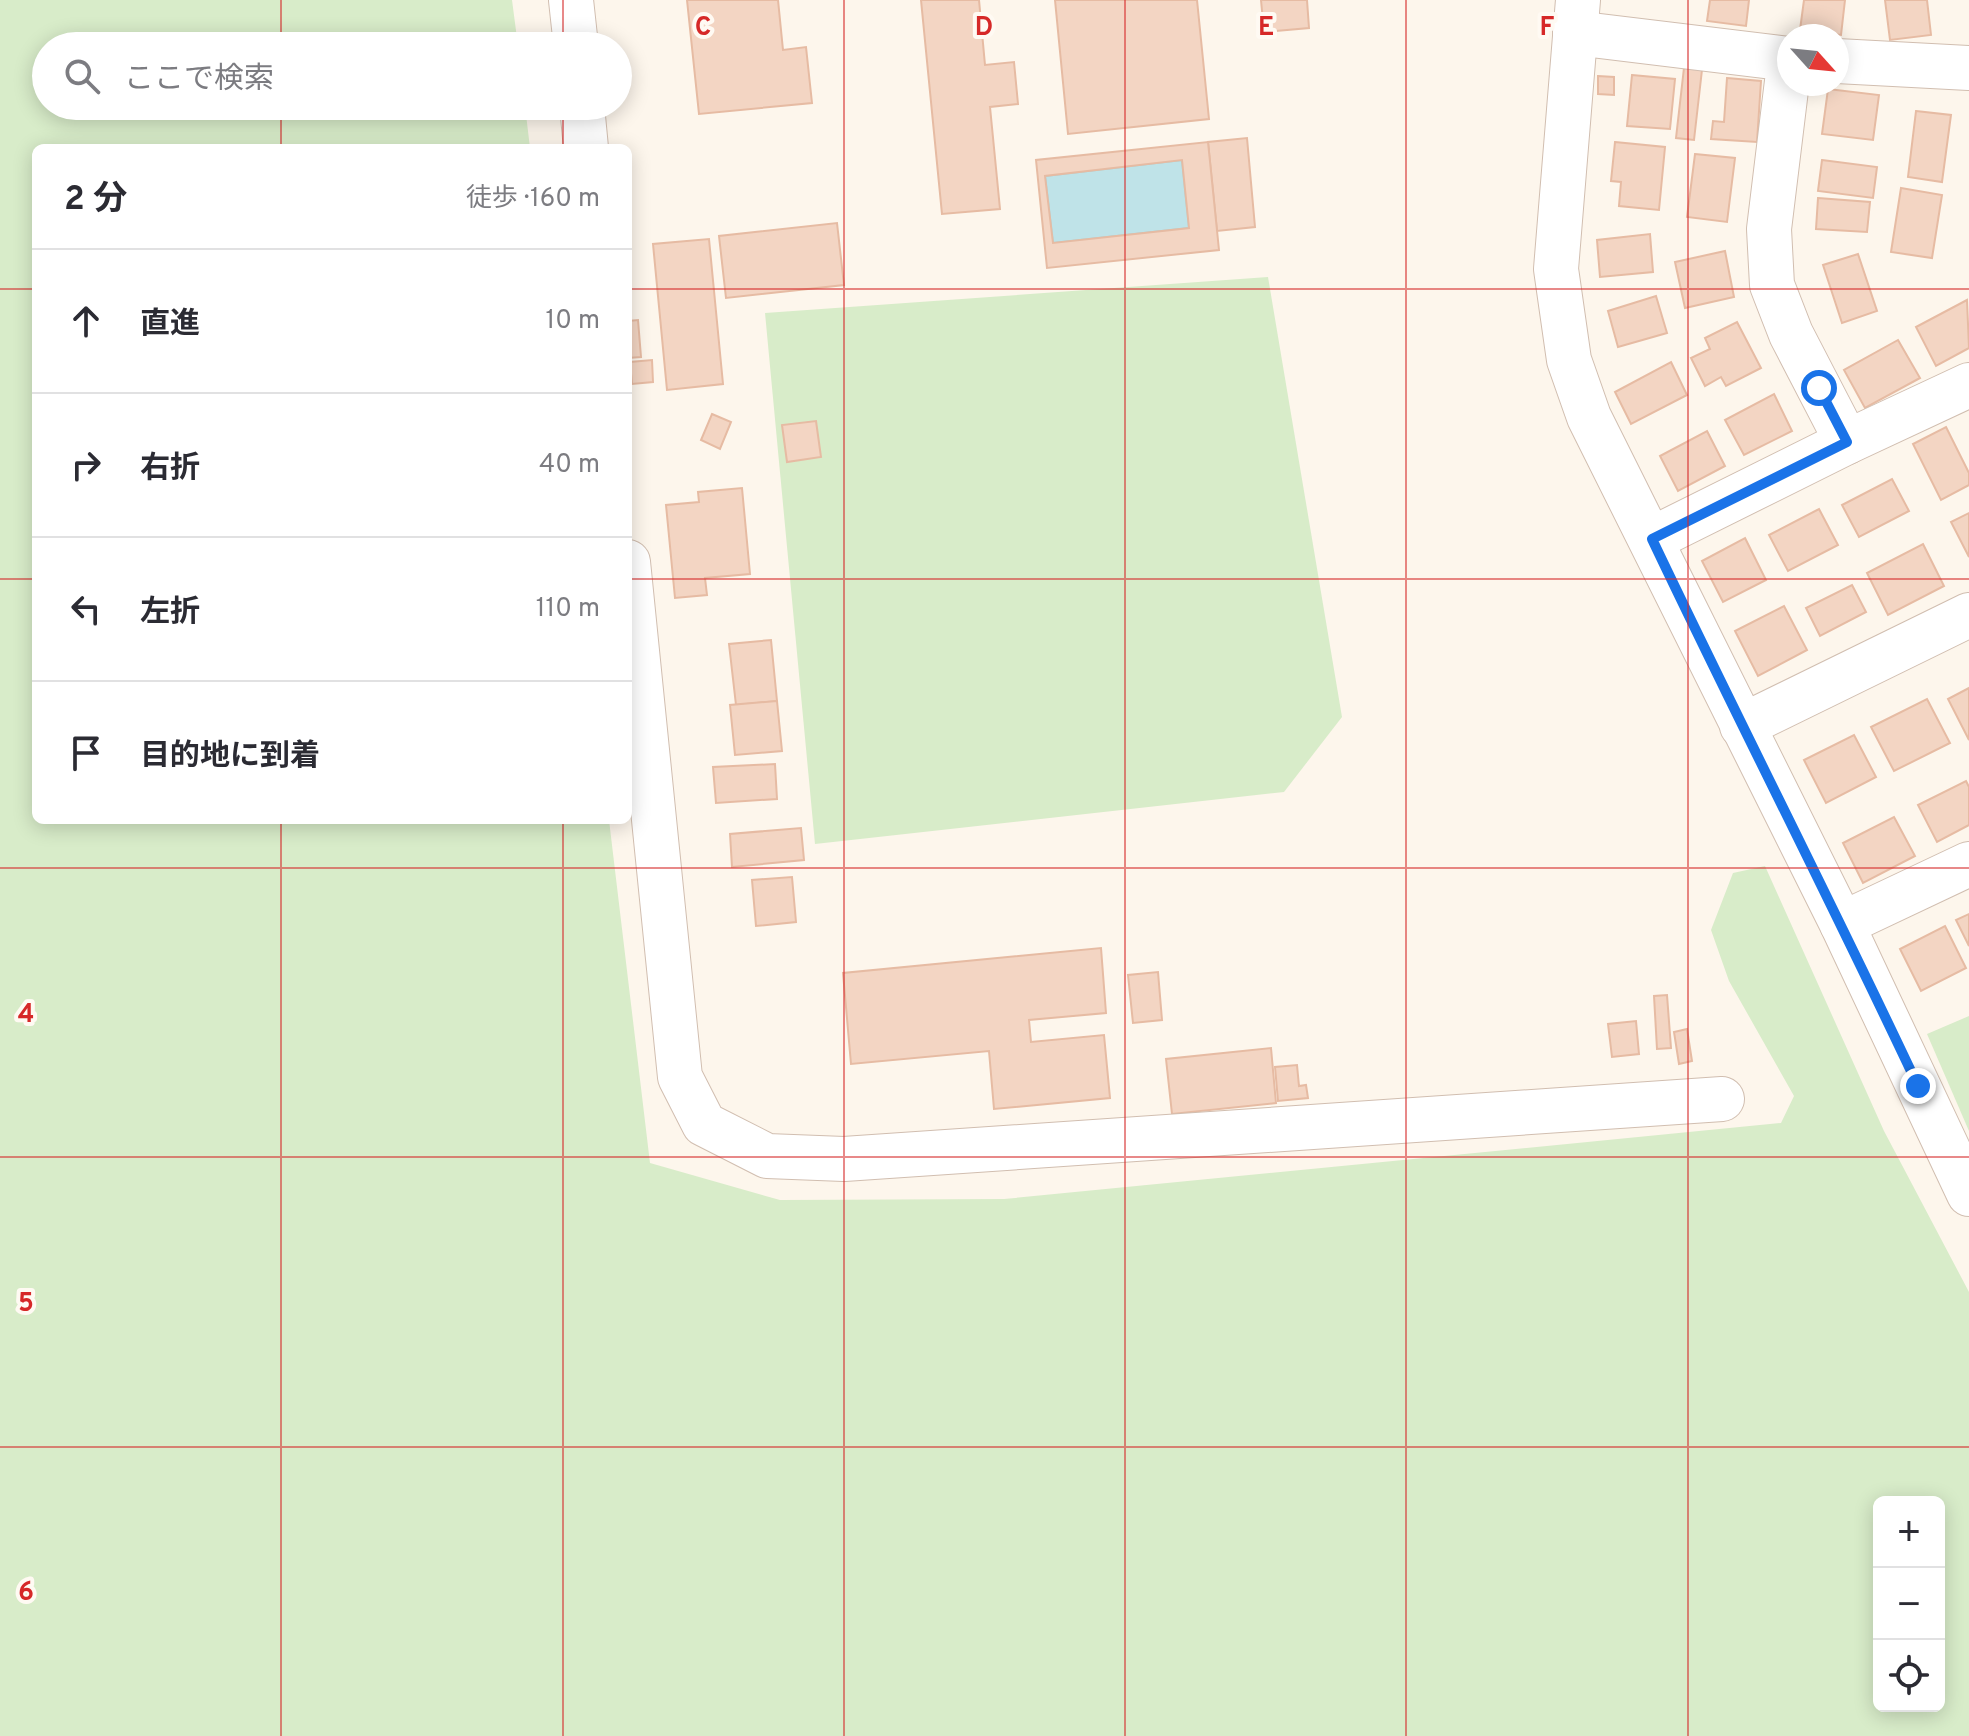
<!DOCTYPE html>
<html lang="ja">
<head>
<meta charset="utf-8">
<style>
  :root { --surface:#fff; --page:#f2f2f3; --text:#2b2b33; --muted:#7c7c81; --line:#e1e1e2 }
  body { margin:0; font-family:Overpass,"Noto Sans JP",sans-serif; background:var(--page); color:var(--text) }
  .controls { position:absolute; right:24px; bottom:24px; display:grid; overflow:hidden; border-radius:12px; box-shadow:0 4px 20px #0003 }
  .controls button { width:72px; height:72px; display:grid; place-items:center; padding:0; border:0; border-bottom:2px solid var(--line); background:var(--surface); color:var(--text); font:40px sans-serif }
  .compass { position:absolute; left:1777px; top:24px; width:72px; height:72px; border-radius:50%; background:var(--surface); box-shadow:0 4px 20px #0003; rotate:117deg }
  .stop { position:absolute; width:24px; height:24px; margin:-18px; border:6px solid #1a73e8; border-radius:50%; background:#fff }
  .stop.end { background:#1a73e8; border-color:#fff; box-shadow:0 2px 8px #0008 }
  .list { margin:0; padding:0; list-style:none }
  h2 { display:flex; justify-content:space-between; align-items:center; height:104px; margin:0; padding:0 32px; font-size:34px }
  h2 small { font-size:26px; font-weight:400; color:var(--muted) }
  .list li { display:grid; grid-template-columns:52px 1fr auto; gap:24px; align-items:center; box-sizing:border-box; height:144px; padding:0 32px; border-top:2px solid var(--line) }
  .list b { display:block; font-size:30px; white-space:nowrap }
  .list em { font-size:26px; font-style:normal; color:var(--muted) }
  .icon { flex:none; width:44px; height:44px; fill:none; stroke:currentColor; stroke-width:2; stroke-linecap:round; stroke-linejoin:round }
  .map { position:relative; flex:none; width:1969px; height:1736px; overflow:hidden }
  .search { position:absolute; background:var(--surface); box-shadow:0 4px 20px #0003; left:32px; top:32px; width:600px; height:88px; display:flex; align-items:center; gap:20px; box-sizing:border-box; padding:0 28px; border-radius:44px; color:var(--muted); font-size:30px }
  .panel { position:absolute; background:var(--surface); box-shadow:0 4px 20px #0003; left:32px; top:144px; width:600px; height:680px; border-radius:12px }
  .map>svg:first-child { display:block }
  .green { fill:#d8ecc9; fill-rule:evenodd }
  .water { fill:#bfe3e8; stroke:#a5d3da; stroke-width:2 }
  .building { fill:#f3d5c3; stroke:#e6bba3; stroke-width:2; fill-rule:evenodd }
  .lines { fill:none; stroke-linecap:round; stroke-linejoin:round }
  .minor-casing { stroke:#d1beb0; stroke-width:46 }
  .minor { stroke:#fff; stroke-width:44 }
  .route { stroke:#1a73e8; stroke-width:10 }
  .grid { fill:none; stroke:#d62828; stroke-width:2; stroke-opacity:0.55 }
  .grid-label { font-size:26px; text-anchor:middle; font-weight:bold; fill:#d62828; stroke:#fffaf3; stroke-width:8; stroke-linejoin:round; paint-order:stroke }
</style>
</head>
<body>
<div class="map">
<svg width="1969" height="1736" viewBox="0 0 1969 1736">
  <rect width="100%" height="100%" fill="#fdf6ec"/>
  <g class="green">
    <path d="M0,0h512l6,46h-472v60h479l5,42h-494v672h573l41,343 130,37 224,-1 777,-76 13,-27 -65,-115 -18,-51 22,-57 32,-7 119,265 85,161v444h-1969zM1879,1502h60v204h-60z"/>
    <polygon points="1268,277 1342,717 1284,792 815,844 765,313"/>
    <polygon points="1969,1016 1969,1131 1927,1034"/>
  </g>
  <polygon class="water" points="1182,160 1189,228 1053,243 1045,176"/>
  <g class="building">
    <polygon points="687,0 778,0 783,50 806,47 812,103 699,114"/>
    <polygon points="921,0 979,0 985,65 1014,62 1018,104 990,107 1000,209 942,214"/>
    <polygon points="1055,0 1197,0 1209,119 1068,134"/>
    <polygon points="1261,0 1307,0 1309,28 1264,32"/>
    <polygon points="1710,0 1749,0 1746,26 1707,21"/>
    <polygon points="1804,0 1845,0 1841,35 1800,30"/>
    <polygon points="1885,0 1927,0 1931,35 1890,40"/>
    <polygon points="1685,59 1703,61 1694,140 1676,138"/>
    <polygon points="1632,75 1675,79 1670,129 1627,126"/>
    <polygon points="1598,76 1614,77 1614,95 1598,94"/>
    <polygon points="1727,78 1761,81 1757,142 1711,139 1713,121 1724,122"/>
    <polygon points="1828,89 1879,95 1873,140 1822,134"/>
    <polygon points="1916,111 1951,115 1942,182 1908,177"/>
    <polygon points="1247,138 1255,227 1217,231 1208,142"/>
    <path d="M1208,142l11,108 -172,18 -11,-108zM1182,160l7,68 -136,15 -8,-67z"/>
    <polygon points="1615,142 1665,147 1659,210 1619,206 1621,182 1611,181"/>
    <polygon points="1695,154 1735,158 1727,222 1687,217"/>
    <polygon points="1822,160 1877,167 1873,198 1818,191"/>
    <polygon points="1901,188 1942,195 1932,258 1891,252"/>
    <polygon points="1818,198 1870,202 1867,232 1816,229"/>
    <polygon points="837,223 844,285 726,298 719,236"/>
    <polygon points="1650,234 1653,272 1600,277 1597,240"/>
    <polygon points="709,239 723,384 667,390 653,244"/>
    <polygon points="1725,251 1734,297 1685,308 1675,262"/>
    <polygon points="1858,254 1877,311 1842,323 1823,265"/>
    <polygon points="1656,296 1667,333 1618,347 1608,311"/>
    <polygon points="1967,300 1969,348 1936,366 1916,327"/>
    <polygon points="638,320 641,357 628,358 628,321"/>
    <polygon points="1737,322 1761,368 1726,386 1721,377 1705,386 1691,358 1710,349 1705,338"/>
    <polygon points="1898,340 1920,378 1865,408 1844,370"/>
    <polygon points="652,360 653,382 632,384 630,362"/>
    <polygon points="1671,362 1687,395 1631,424 1615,392"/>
    <polygon points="1774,394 1792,431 1744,455 1725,420"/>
    <polygon points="712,414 731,422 720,449 701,440"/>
    <polygon points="816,421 821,457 787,462 782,425"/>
    <polygon points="1946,427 1969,473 1969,485 1941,500 1913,444"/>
    <polygon points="1707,431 1725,466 1678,491 1660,456"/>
    <polygon points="1892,479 1909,511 1859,537 1842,505"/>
    <polygon points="742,488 750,574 705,578 707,595 675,598 666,505 699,502 698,492"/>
    <polygon points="1819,509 1838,545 1788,571 1769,535"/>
    <polygon points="1969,513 1969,557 1951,522"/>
    <polygon points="1745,538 1766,580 1723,602 1702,561"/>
    <polygon points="1923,544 1944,586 1888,615 1867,573"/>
    <polygon points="1852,585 1866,612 1820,636 1806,608"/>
    <polygon points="1784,606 1807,650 1758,676 1735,631"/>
    <polygon points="771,640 777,701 736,705 729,644"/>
    <polygon points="1969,688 1969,740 1948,699"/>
    <polygon points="1927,699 1950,743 1894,771 1871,727"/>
    <polygon points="777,701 782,751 735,755 730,705"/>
    <polygon points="1854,735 1876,777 1826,803 1804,760"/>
    <polygon points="775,764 777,799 716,803 713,767"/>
    <polygon points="1966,781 1969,787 1969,825 1937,842 1918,805"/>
    <polygon points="1894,817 1915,856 1863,883 1843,843"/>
    <polygon points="801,828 804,860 732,867 730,834"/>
    <polygon points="792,877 796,922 756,926 752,880"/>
    <polygon points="1969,914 1969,946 1956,920"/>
    <polygon points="1945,926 1966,968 1921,991 1900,949"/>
    <polygon points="1101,948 1106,1013 1029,1020 1031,1042 1104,1035 1110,1098 994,1109 989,1051 851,1064 843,973"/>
    <polygon points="1158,972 1162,1020 1133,1023 1128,975"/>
    <polygon points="1667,995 1671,1048 1657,1049 1654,996"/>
    <polygon points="1636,1021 1639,1054 1612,1057 1608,1024"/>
    <polygon points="1687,1029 1692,1061 1679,1064 1674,1032"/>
    <polygon points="1271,1048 1276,1103 1172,1114 1166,1059"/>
    <polygon points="1297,1065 1299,1086 1306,1085 1308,1098 1278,1101 1275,1067"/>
  </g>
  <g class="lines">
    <defs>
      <g id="minor">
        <polyline points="571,0 576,46"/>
        <polyline points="1578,0 1556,269 1569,360 1589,417 1842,924 1969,1194"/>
        <polyline points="1575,33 1789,59"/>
        <polyline points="1837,61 1969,68"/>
        <polyline points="1789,65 1769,229 1772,285 1791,334 1847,442"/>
        <polyline points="582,106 586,148"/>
        <polyline points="1652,539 1847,442 1969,385"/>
        <polyline points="628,562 680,1077 704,1124 767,1156 844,1159 1722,1099"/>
        <polyline points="1742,726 1969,615"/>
        <polyline points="1842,924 1969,864"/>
      </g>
    </defs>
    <use href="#minor" class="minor-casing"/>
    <use href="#minor" class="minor"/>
  </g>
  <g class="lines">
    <path class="route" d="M1819,388l28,54 -195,97c87,183 180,364 266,547"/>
  </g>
  <path class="grid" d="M281,0v46M563,0v46M844,0v1736M1125,0v1736M1406,0v1736M1688,0v1736M281,106v42M563,106v42M0,289h36M628,289h1341M0,579h36M628,579h1341M281,820v916M563,820v916M0,868h1969M0,1157h1969M0,1447h1969"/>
  <g class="grid-label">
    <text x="703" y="35">C</text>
    <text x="984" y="35">D</text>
    <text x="1266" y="35">E</text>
    <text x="1547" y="35">F</text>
    <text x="26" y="1022">4</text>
    <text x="26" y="1311">5</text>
    <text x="26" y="1600">6</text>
  </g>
</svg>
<div class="controls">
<button>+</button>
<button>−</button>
<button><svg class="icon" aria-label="locate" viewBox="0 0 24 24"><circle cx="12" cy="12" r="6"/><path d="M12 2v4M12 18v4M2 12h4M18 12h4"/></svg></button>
</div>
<svg class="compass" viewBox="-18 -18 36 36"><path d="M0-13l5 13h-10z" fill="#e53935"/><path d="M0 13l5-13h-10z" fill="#7c7c81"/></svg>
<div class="stop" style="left:1819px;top:388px"></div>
<div class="stop end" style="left:1918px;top:1086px"></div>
<div class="search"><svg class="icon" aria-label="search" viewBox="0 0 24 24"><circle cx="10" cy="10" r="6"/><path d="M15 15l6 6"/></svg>ここで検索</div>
<section class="panel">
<h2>2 分<small>徒歩 · 160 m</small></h2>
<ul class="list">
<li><svg class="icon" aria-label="ahead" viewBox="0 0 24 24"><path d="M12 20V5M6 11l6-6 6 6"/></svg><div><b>直進</b></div><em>10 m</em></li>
<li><svg class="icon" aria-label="right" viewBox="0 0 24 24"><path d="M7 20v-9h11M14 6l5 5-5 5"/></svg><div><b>右折</b></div><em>40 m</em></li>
<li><svg class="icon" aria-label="left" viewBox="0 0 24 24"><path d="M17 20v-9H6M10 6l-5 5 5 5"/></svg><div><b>左折</b></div><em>110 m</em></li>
<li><svg class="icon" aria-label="arrive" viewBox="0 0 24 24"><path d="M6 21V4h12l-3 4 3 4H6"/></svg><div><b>目的地に到着</b></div></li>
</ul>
</section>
</div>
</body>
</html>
